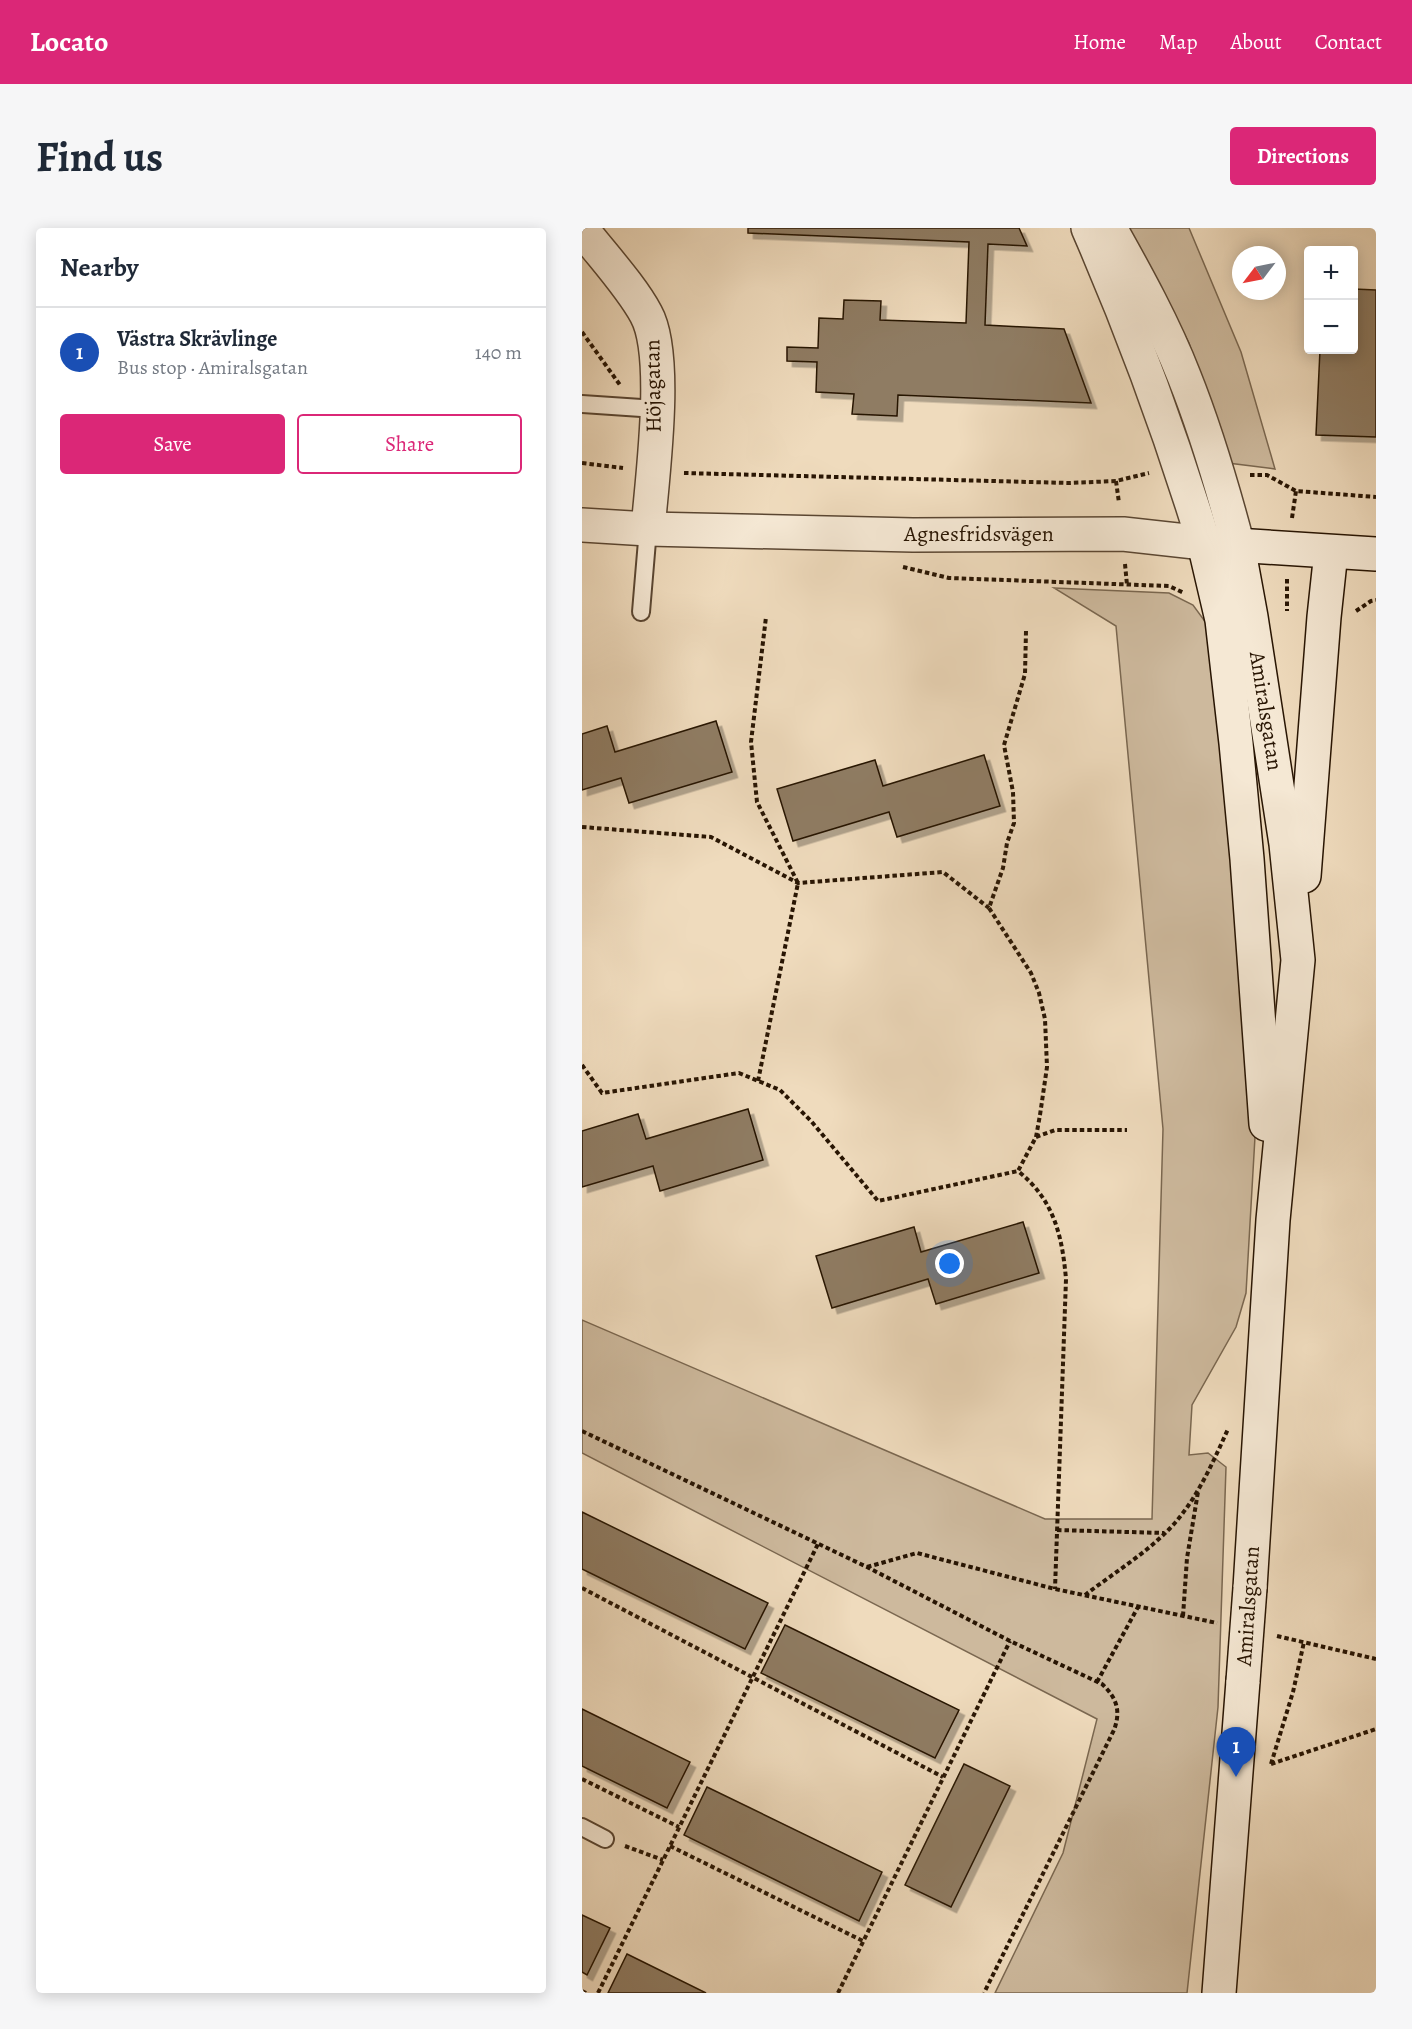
<!DOCTYPE html>
<html lang="en">
<head>
<meta charset="utf-8">
<style>
  :root { --surface:#fff; --page:#f6f6f7; --text:#1f2937; --muted:#747a83; --line:#e0e1e3; --accent:#db2777 }
  body { margin:0; font-family:Alegreya,serif; background:var(--page); color:var(--text) }
  .controls { position:absolute; right:18px; top:18px; display:grid; overflow:hidden; border-radius:6px; box-shadow:0 3px 15px #0003 }
  .controls button { width:54px; height:54px; display:grid; place-items:center; padding:0; border:0; border-bottom:2px solid var(--line); background:var(--surface); color:var(--text); font:30px sans-serif }
  .compass { position:absolute; left:650px; top:18px; width:54px; height:54px; border-radius:50%; background:var(--surface); box-shadow:0 3px 15px #0003; rotate:238deg }
  .you { position:absolute; left:368px; top:1036px; width:21px; height:21px; margin:-15px; border:4px solid #fff; border-radius:50%; background:#1a73e8; box-shadow:0 0 0 9px #1a73e833 }
  .badge { display:grid; place-items:center; width:39px; height:39px; border-radius:50%; background:var(--accent); color:#fff; font-size:20px; font-weight:700 }
  .pin { position:absolute; translate:-50% -50px; filter:drop-shadow(0 2px 3px #0008) }
  .pin::after { content:''; position:absolute; top:32px; width:21px; height:18px; background:inherit; clip-path:polygon(0 0,100% 0,50% 100%) }
  .list { margin:0; padding:0; list-style:none }
  h2 { display:flex; justify-content:space-between; align-items:center; height:78px; margin:0; padding:0 24px; font-size:26px }
  h2 small { font-size:20px; font-weight:400; color:var(--muted) }
  .list li { display:grid; grid-template-columns:39px 1fr auto; gap:18px; align-items:center; box-sizing:border-box; height:90px; padding:0 24px; border-top:2px solid var(--line) }
  .list b { display:block; font-size:22px; white-space:nowrap }
  .list p { margin:0; font-size:20px; white-space:nowrap; color:var(--muted) }
  .list em { font-size:20px; font-style:normal; color:var(--muted) }
  .actions { display:flex; gap:12px; padding:18px 24px }
  .actions a { flex:1; padding:14px 0; border:2px solid var(--accent); border-radius:6px; text-align:center; font-size:21px; color:var(--accent) }
  .actions .main { background:var(--accent); color:#fff }
  .map { position:relative; flex:none; width:794px; height:1765px; overflow:hidden; border-radius:6px }
  header { display:flex; align-items:center; gap:36px; box-sizing:border-box; height:84px; padding:0 30px; background:var(--accent); color:#fff }
  header strong { font-size:28px }
  nav { display:flex; gap:33px; margin-inline-start:auto; font-size:21px }
  .intro { display:flex; align-items:center; justify-content:space-between; box-sizing:border-box; height:144px; padding:0 36px }
  h1 { margin:0; font-size:42px }
  .button { padding:15px 27px; border-radius:6px; background:var(--accent); color:#fff; font-size:21px; font-weight:700 }
  main { display:flex; gap:36px; padding:0 36px }
  aside { flex:1; background:var(--surface); border-radius:6px; box-shadow:0 3px 15px #0003 }
  .map>svg:first-child { display:block }
  .green { fill:#cdb99d; stroke:#7a6750; stroke-width:1.5 }
  .building { fill:#8f7c64; stroke:#281503; stroke-width:1.5; filter:url(#shadow) }
  .lines { fill:none; stroke-linecap:round; stroke-linejoin:round }
  .service-casing { stroke:#5a4632; stroke-width:20 }
  .minor-casing { stroke:#5a4632; stroke-width:36 }
  .tertiary-casing { stroke:#5a4632; stroke-width:36 }
  .secondary-casing { stroke:#281503; stroke-width:36 }
  .path { stroke:#281503; stroke-width:4; stroke-dasharray:4.5 3; stroke-linecap:butt }
  .service { stroke:#f5e8d4; stroke-width:16 }
  .minor { stroke:#f5e8d4; stroke-width:33 }
  .tertiary { stroke:#f5e8d4; stroke-width:33 }
  .secondary { stroke:#f5e8d4; stroke-width:33 }
  .secondary-bridge-casing { stroke:#281503; stroke-width:36; stroke-linecap:butt }
  .secondary-bridge { stroke:#f5e8d4; stroke-width:33 }
  .labels { text-anchor:middle; dominant-baseline:central; stroke-width:4.5; stroke-linejoin:round; paint-order:stroke }
  .street-label { font-size:22px; fill:#281503; stroke:#f5e8d4 }
</style>
</head>
<body>
<header>
<strong>Locato</strong>
<nav><a>Home</a><a>Map</a><a>About</a><a>Contact</a></nav>
</header>
<div class="intro"><h1>Find us</h1><a class="button">Directions</a></div>
<main>
<aside>
<h2>Nearby<small></small></h2>
<ul class="list">
<li><span class="badge" style="background:#1a4fb4">1</span><div><b>Västra Skrävlinge</b><p>Bus stop · Amiralsgatan</p></div><em>140 m</em></li>
</ul>
<div class="actions"><a class="main">Save</a><a>Share</a></div>
</aside>
<div class="map">
<svg width="794" height="1765" viewBox="0 0 794 1765">
  <defs>
    <filter id="shadow"><feDropShadow dx="5.5" dy="5.5" stdDeviation="0" flood-color="#0004"/></filter>
  </defs>
  <rect width="100%" height="100%" fill="#efdbbd"/>
  <filter id="stains"><feTurbulence type="fractalNoise" baseFrequency=".00333" numOctaves="4"/><feColorMatrix values="0 0 0 0 .2 0 0 0 0 .09 0 0 0 0 .02 0 0 0 .5 -.17"/></filter>
  <radialGradient id="worn" r=".72"><stop offset=".6" stop-color="#630" stop-opacity="0"/><stop offset="1" stop-color="#630" stop-opacity=".3"/></radialGradient>
  <g class="green">
    <polygon points="547,0 607,0 659,124 693,241 646,235 607,115"/>
    <polygon points="472,360 587,365 611,377 630,403 675,874 664,1065 654,1099 610,1177 607,1227 626,1225 644,1239 636,1479 605,1765 413,1765 481,1625 515,1491 0,1225 0,1092 463,1291 570,1291 581,901 534,398"/>
  </g>
  <g class="building">
    <polygon points="166,0 437,0 445,18 406,16 403,97 482,101 509,175 316,167 315,188 270,186 272,166 234,164 235,134 205,133 205,119 236,120 237,90 261,91 262,72 299,73 298,92 384,95 387,14 166,5"/>
    <polygon points="772,61 794,62 794,209 734,207 738,122 772,122"/>
    <polygon points="134,493 150,544 47,575 39,550 0,562 0,506 25,498 33,524"/>
    <polygon points="402,527 418,578 315,609 307,584 211,613 195,561 293,532 301,558"/>
    <polygon points="166,881 181,932 78,963 71,938 0,959 0,903 56,886 64,911"/>
    <polygon points="441,994 457,1045 354,1076 346,1051 250,1080 234,1028 332,999 339,1024"/>
    <polygon points="0,1284 186,1375 163,1421 0,1341"/>
    <polygon points="203,1397 377,1482 353,1530 179,1445"/>
    <polygon points="0,1481 108,1534 85,1580 0,1538"/>
    <polygon points="382,1536 428,1558 369,1679 323,1657"/>
    <polygon points="125,1559 300,1644 277,1693 102,1607"/>
    <polygon points="0,1687 28,1700 5,1747 0,1744"/>
    <polygon points="45,1726 124,1765 26,1765"/>
  </g>
  <g class="lines">
    <defs>
      <g id="service">
        <polyline points="0,176 74,181"/>
        <polyline points="59,384 66,301"/>
        <polyline points="0,1599 23,1611"/>
      </g>
      <path id="minor" d="M0,1c20,26 49,57 64,85 23,41 6,165 2,215"/>
      <g id="tertiary">
        <path d="M528,0c27,48 54,97 74,148 22,55 39,113 54,170"/>
        <path d="M0,297l66,4 265,6 210,-1 81,9c-33,-108 -71,-212 -116,-315"/>
      </g>
      <g id="secondary">
        <polyline points="656,318 669,389 704,616 716,732 691,992 668,1360"/>
        <polyline points="722,648 742,389 749,324"/>
        <polyline points="684,896 665,631 654,515 640,392 622,315 794,326"/>
        <polyline points="637,1765 661,1453"/>
      </g>
    </defs>
    <use href="#service" class="service-casing"/>
    <use href="#minor" class="minor-casing"/>
    <use href="#tertiary" class="tertiary-casing"/>
    <use href="#secondary" class="secondary-casing"/>
    <g class="path">
      <polyline points="0,104 38,157"/>
      <polyline points="0,235 41,240"/>
      <polyline points="102,245 487,255 534,253 567,245"/>
      <polyline points="668,247 685,247 714,263 794,269"/>
      <polyline points="534,253 537,275"/>
      <polyline points="710,290 714,263"/>
      <polyline points="543,336 545,357"/>
      <polyline points="321,339 367,350 587,358 602,365"/>
      <polyline points="705,351 705,383"/>
      <polyline points="774,383 789,373 794,372"/>
      <path d="M444,403l-1,43 -21,71 9,47 1,31 -7,20 -4,25 -14,40 42,65 8,20 6,26 2,48 -7,48 -4,22 -18,34c36,29 44,64 48,108l-11,310"/>
      <polyline points="0,599 129,609 216,655 361,644 407,680"/>
      <polyline points="0,837 20,865 157,845 198,862 229,893 296,973 436,943"/>
      <polyline points="176,853 216,655 175,574 169,514 184,389"/>
      <polyline points="454,909 473,902 545,902"/>
      <path d="M0,1203l285,136 143,74 92,43c15,14 19,27 12,46l-130,263"/>
      <polyline points="475,1302 582,1305"/>
      <polyline points="285,1339 335,1325 473,1361 635,1395"/>
      <polyline points="0,1360 361,1549"/>
      <path d="M503,1367c30,-23 70,-47 94,-77 21,-26 35,-58 49,-89"/>
      <polyline points="601,1388 605,1330 616,1264"/>
      <polyline points="695,1408 794,1431"/>
      <polyline points="515,1454 556,1379"/>
      <polyline points="689,1536 711,1464 722,1414"/>
      <polyline points="689,1536 794,1501"/>
      <polyline points="0,1551 97,1599"/>
      <polyline points="43,1618 81,1632"/>
      <polyline points="88,1618 281,1713"/>
      <polyline points="0,1763 4,1765"/>
      <polyline points="16,1765 236,1316"/>
      <polyline points="256,1765 428,1413"/>
    </g>
    <use href="#service" class="service"/>
    <use href="#minor" class="minor"/>
    <use href="#tertiary" class="tertiary"/>
    <use href="#secondary" class="secondary"/>
    <defs>
      <polyline id="secondary-bridge" points="661,1453 668,1360"/>
    </defs>
    <use href="#secondary-bridge" class="secondary-bridge-casing"/>
    <use href="#secondary-bridge" class="secondary-bridge"/>
  </g>
  <g class="labels">
    <g class="street-label">
      <text transform="translate(71 158) rotate(-91)">Höjagatan</text>
      <text x="397" y="306">Agnesfridsvägen</text>
      <text transform="translate(684 483) rotate(81)">Amiralsgatan</text>
      <text transform="translate(666 1378) rotate(-86)">Amiralsgatan</text>
    </g>
  </g>
  <rect width="100%" height="100%" filter="url(#stains)"/>
  <rect width="100%" height="100%" fill="url(#worn)"/>
</svg>
<div class="controls">
<button>+</button>
<button>−</button>
</div>
<svg class="compass" viewBox="-18 -18 36 36"><path d="M0-13l5 13h-10z" fill="#e53935"/><path d="M0 13l5-13h-10z" fill="#747a83"/></svg>
<div class="you"></div>
<div class="pin badge" style="left:654px;top:1549px;background:#1a4fb4">1</div>
</div>
</main>
</body>
</html>
